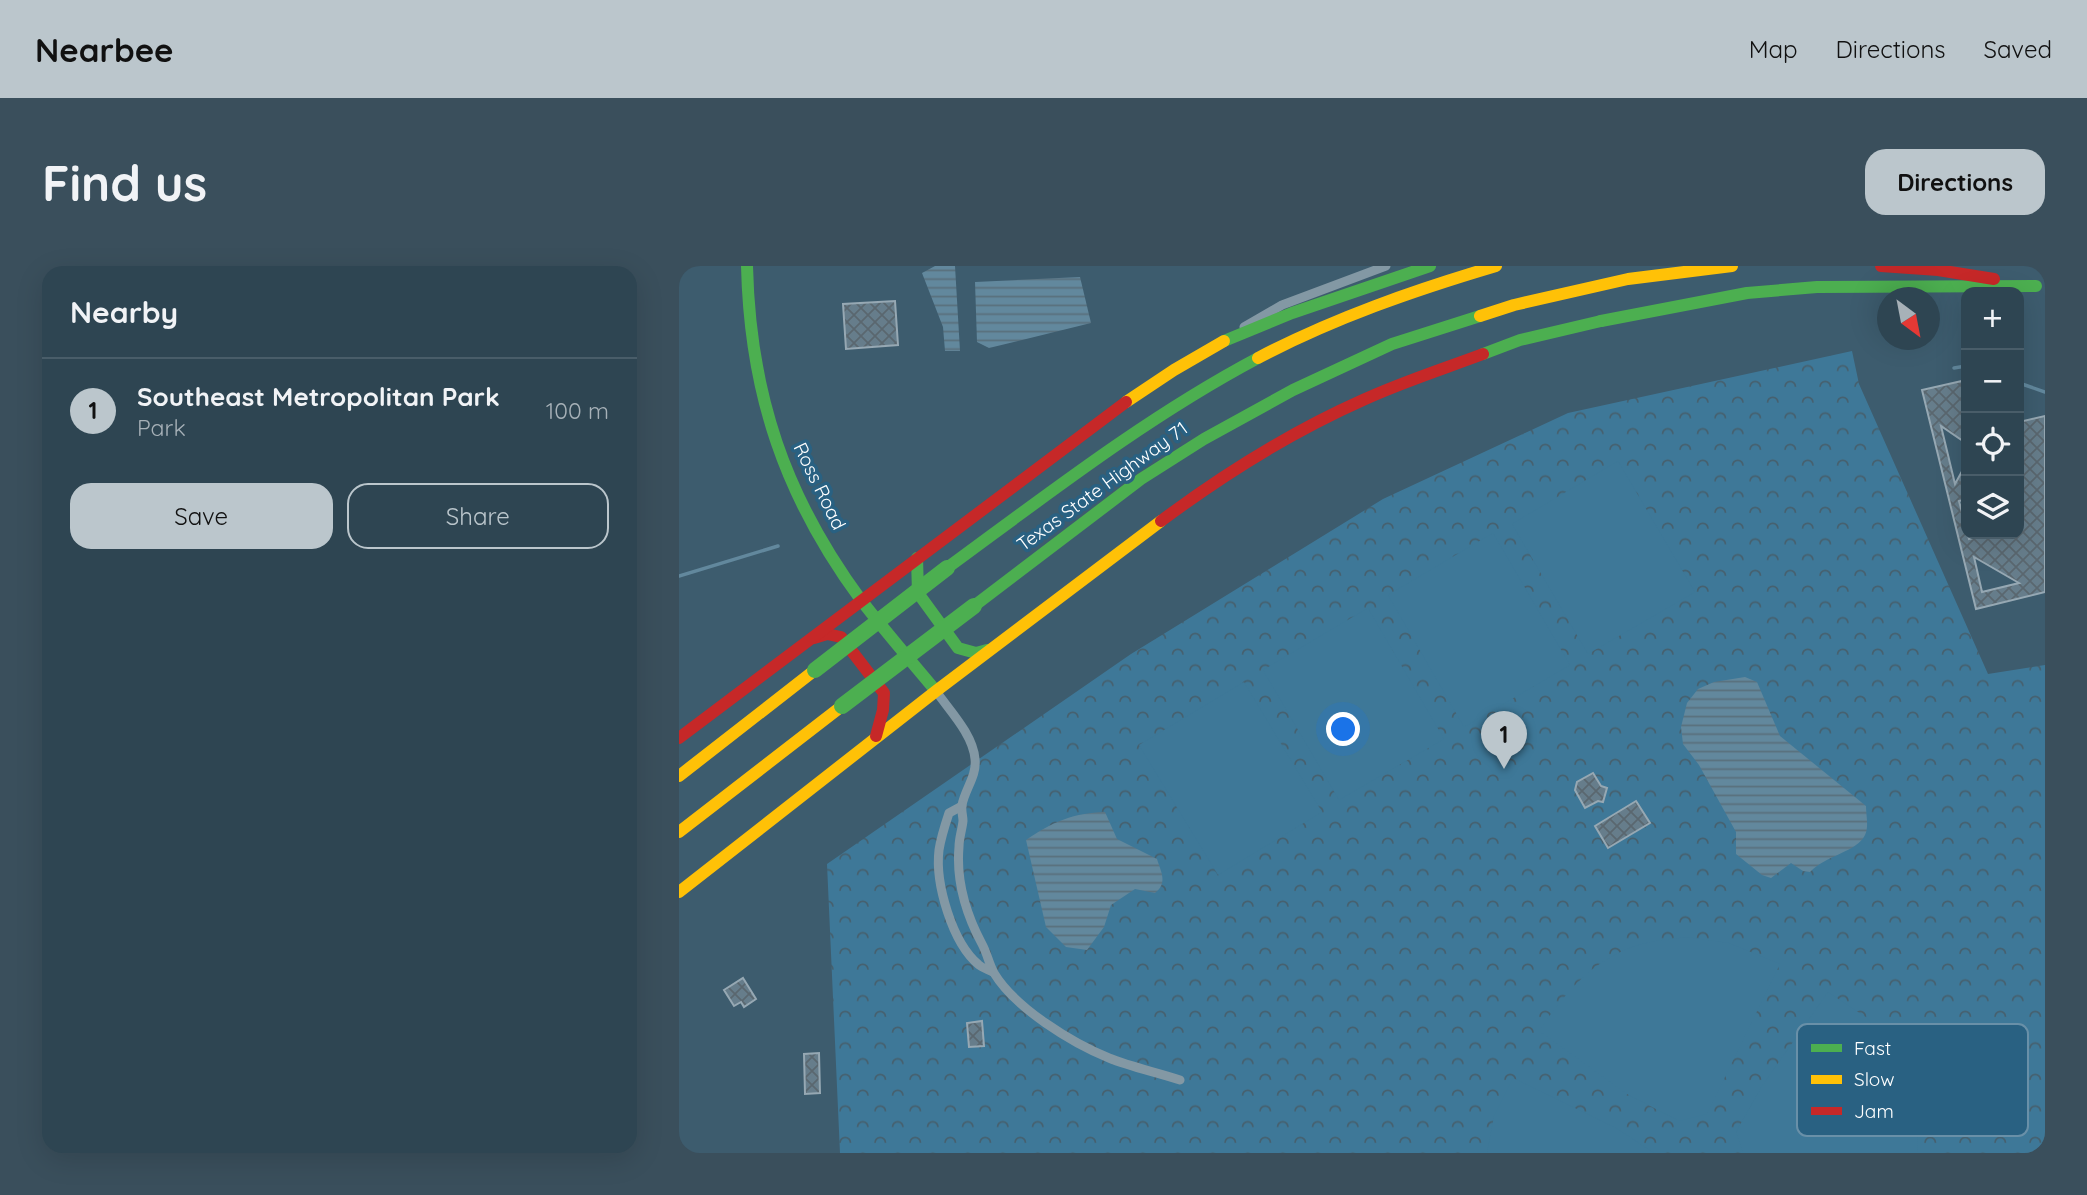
<!DOCTYPE html>
<html lang="en">
<head>
<meta charset="utf-8">
<style>
  :root { --surface:#2e4552; --page:#3a4f5c; --text:#f1f3f6; --muted:#a7b1b8; --line:#495d69; --accent:#bbc6cc }
  body { margin:0; font-family:Quicksand,sans-serif; background:var(--page); color:var(--text) }
  .controls { position:absolute; right:21px; top:21px; display:grid; overflow:hidden; border-radius:14px; box-shadow:0 7px 28px #0002 }
  .controls button { width:63px; height:63px; display:grid; place-items:center; padding:0; border:0; border-bottom:2px solid var(--line); background:var(--surface); color:var(--text); font:35px sans-serif }
  .compass { position:absolute; left:1198px; top:21px; width:63px; height:63px; border-radius:50%; background:var(--surface); box-shadow:0 7px 28px #0002; rotate:148deg }
  .you { position:absolute; left:665px; top:464px; width:24px; height:24px; margin:-18px; border:5px solid #fff; border-radius:50%; background:#1a73e8; box-shadow:0 0 0 10px #1a73e833 }
  .badge { display:grid; place-items:center; width:46px; height:46px; border-radius:50%; background:var(--accent); color:#111; font-size:23px; font-weight:700 }
  .pin { position:absolute; translate:-50% -58px; filter:drop-shadow(0 2px 4px #0008) }
  .pin::after { content:''; position:absolute; top:37px; width:24px; height:21px; background:inherit; clip-path:polygon(0 0,100% 0,50% 100%) }
  .list { margin:0; padding:0; list-style:none }
  h2 { display:flex; justify-content:space-between; align-items:center; height:91px; margin:0; padding:0 28px; font-size:30px }
  h2 small { font-size:23px; font-weight:400; color:var(--muted) }
  .list li { display:grid; grid-template-columns:46px 1fr auto; gap:21px; align-items:center; box-sizing:border-box; height:105px; padding:0 28px; border-top:2px solid var(--line) }
  .list b { display:block; font-size:26px; white-space:nowrap }
  .list p { margin:0; font-size:23px; white-space:nowrap; color:var(--muted) }
  .list em { font-size:23px; font-style:normal; color:var(--muted) }
  .actions { display:flex; gap:14px; padding:21px 28px }
  .actions a { flex:1; padding:16px 0; border:2px solid var(--accent); border-radius:21px; text-align:center; font-size:24px; color:var(--accent) }
  .actions .main { background:var(--accent); color:#111 }
  .icon { flex:none; width:38px; height:38px; fill:none; stroke:currentColor; stroke-width:2; stroke-linecap:round; stroke-linejoin:round }
  .map { position:relative; flex:none; width:1366px; height:887px; overflow:hidden; border-radius:21px }
  header { display:flex; align-items:center; gap:42px; box-sizing:border-box; height:98px; padding:0 35px; background:var(--accent); color:#111 }
  header strong { font-size:33px }
  nav { display:flex; gap:38px; margin-inline-start:auto; font-size:24px }
  .intro { display:flex; align-items:center; justify-content:space-between; box-sizing:border-box; height:168px; padding:0 42px }
  h1 { margin:0; font-size:49px }
  .button { padding:18px 32px; border-radius:21px; background:var(--accent); color:#111; font-size:24px; font-weight:700 }
  main { display:flex; gap:42px; padding:0 42px }
  aside { flex:1; background:var(--surface); border-radius:21px; box-shadow:0 7px 28px #0002 }
  .map>svg:first-child { display:block }
  .forest { fill:url(#forest-crowns) }
  .pitch { fill:#3e7898 }
  .water { fill:url(#water-rules) }
  .lines { fill:none; stroke-linecap:round; stroke-linejoin:round }
  .stream { stroke:#62889d; stroke-width:3.5 }
  .building { fill:url(#building-cross-hatch); stroke:#96a8b3; stroke-width:2; fill-rule:evenodd }
  .street { stroke:#8398a4; stroke-width:9 }
  .fast { stroke:#4caf50; stroke-width:12 }
  .slow { stroke:#ffc107; stroke-width:12 }
  .jam { stroke:#c62828; stroke-width:12 }
  .fast-bridge { stroke:#4caf50; stroke-width:16 }
  .labels { text-anchor:middle; dominant-baseline:central; stroke-width:7; stroke-linejoin:round; paint-order:stroke }
  .street-label { font-size:19px; fill:#fff; stroke:#296182 }
  .key { fill:#296182; stroke:#6990a8; stroke-width:2 }
  .key-label { font-size:19px; fill:#fff }
</style>
</head>
<body>
<header>
<strong>Nearbee</strong>
<nav><a>Map</a><a>Directions</a><a>Saved</a></nav>
</header>
<div class="intro"><h1>Find us</h1><a class="button">Directions</a></div>
<main>
<aside>
<h2>Nearby<small></small></h2>
<ul class="list">
<li><span class="badge">1</span><div><b>Southeast Metropolitan Park</b><p>Park</p></div><em>100 m</em></li>
</ul>
<div class="actions"><a class="main">Save</a><a>Share</a></div>
</aside>
<div class="map">
<svg width="1366" height="887" viewBox="0 0 1366 887">
  <defs>
    <pattern id="forest-crowns" width="20" height="18" patternUnits="userSpaceOnUse" patternTransform="scale(1.75)"><rect width="20" height="18" fill="#3e7898"/><path d="M2 6a3 3 0 1 1 6 0M12 15a3 3 0 1 1 6 0" fill="none" stroke="#46606e"/></pattern>
    <pattern id="water-rules" width="6" height="5" patternUnits="userSpaceOnUse" patternTransform="scale(1.75)"><rect width="6" height="5" fill="#62889d"/><path d="M0 2.5h6" fill="none" stroke="#59707d"/></pattern>
    <pattern id="building-cross-hatch" width="8" height="8" patternUnits="userSpaceOnUse" patternTransform="scale(1.75)"><rect width="8" height="8" fill="#667d8b"/><path d="M0 0l8 8M0 8l8-8" fill="none" stroke="#5a676f"/></pattern>
  </defs>
  <rect width="100%" height="100%" fill="#3d5c6e"/>
  <polygon class="forest" points="1173,85 1180,118 1309,408 1366,399 1366,887 161,887 148,598 452,388 704,233 889,147"/>
  <g class="pitch">
    <polygon points="939,195 1016,326 909,388 833,258"/>
    <polygon points="814,267 891,399 785,461 709,329"/>
    <polygon points="689,342 765,473 660,534 584,404"/>
    <polygon points="565,416 643,546 539,609 460,479"/>
    <path d="M1007,671l43,6 51,21 -73,150 -28,7 -52,-27 -88,-63c26,-39 56,-74 103,-87 14,-4 30,-5 44,-7z"/>
    <polygon points="1149,726 1188,752 1225,801 1240,855 1238,887 1064,887 1057,866 1083,820"/>
    <polygon points="834,812 937,862 975,887 808,887 815,850"/>
  </g>
  <g class="water">
    <polygon points="256,0 276,0 281,85 266,85 264,61 243,7"/>
    <polygon points="401,11 412,57 310,82 298,76 296,16"/>
    <path d="M1066,411l12,5 23,54 86,70c0,9 3,21 -1,29 -8,17 -39,20 -55,37l-7,-1 -12,-8 -20,15 -9,-3 -26,-21v-22l-37,-67 -16,-21 -2,-17 6,-24 11,-14 16,-7z"/>
    <path d="M426,546l12,27 40,20c4,13 11,24 -2,34l-20,-4 -24,16 -7,22 -17,23 -21,-3 -20,-20 -20,-87c26,-18 47,-27 79,-28z"/>
  </g>
  <g class="lines">
    <g class="stream">
      <polyline points="1275,102 1287,100"/>
      <polyline points="1340,117 1366,126"/>
      <polyline points="0,310 99,280"/>
    </g>
  </g>
  <g class="building">
    <polygon points="216,35 219,79 167,83 164,38"/>
    <path d="M1287,114v63l-25,-17 14,58 11,-20v36l-7,1 10,38 19,-5h31v-112l26,-6v176l-69,17 -54,-219zM1295,291l45,26 -37,9z"/>
    <polygon points="914,507 922,520 928,522 924,536 919,535 906,542 896,524 898,516"/>
    <polygon points="957,535 971,557 929,582 916,560"/>
    <polygon points="64,712 77,733 65,741 62,736 55,740 45,724"/>
    <polygon points="303,755 305,780 290,781 288,757"/>
    <polygon points="140,787 141,827 126,828 125,788"/>
  </g>
  <g class="lines">
    <g class="street">
      <polyline points="565,61 603,39 707,0"/>
      <path d="M257,425c13,19 37,43 39,68 2,17 -10,30 -13,46 -1,5 1,11 1,16 -1,9 -4,17 -4,26 -3,34 7,67 23,97 5,9 7,20 12,29 21,35 78,70 115,85 22,9 47,14 71,22"/>
      <path d="M283,540l-13,7c-4,12 -8,24 -10,37 -4,33 13,93 40,115 4,3 9,5 14,7"/>
    </g>
    <g class="fast">
      <path d="M68,0c3,128 38,231 114,334 24,31 50,61 75,91"/>
      <polyline points="922,55 1068,27 1138,21 1357,20"/>
      <polyline points="545,75 613,47 751,0"/>
      <polyline points="804,88 841,74 922,55"/>
      <polyline points="238,292 239,327 279,382 297,387 308,384"/>
      <path d="M268,302c101,-74 200,-151 311,-210"/>
      <polyline points="295,340 462,213 525,173 614,124 713,78 801,50"/>
    </g>
    <g class="slow">
      <polyline points="801,50 835,39 949,13 1053,0"/>
      <path d="M579,92c76,-40 157,-68 238,-92"/>
      <polyline points="447,136 495,104 545,75"/>
      <polyline points="0,510 136,404"/>
      <polyline points="0,566 163,440"/>
      <polyline points="0,626 257,425 482,255"/>
    </g>
    <g class="jam">
      <polyline points="1202,0 1259,4 1315,13"/>
      <path d="M482,255c63,-47 130,-89 202,-121 39,-18 80,-31 120,-46"/>
      <polyline points="135,372 148,368 162,371 205,427 204,444 197,470"/>
      <polyline points="0,472 447,136"/>
    </g>
    <g class="fast-bridge">
      <polyline points="136,404 268,302"/>
      <polyline points="163,440 295,340"/>
    </g>
  </g>
  <g class="labels">
    <g class="street-label">
      <text transform="translate(141 220) rotate(64)">Ross Road</text>
      <text transform="translate(423 220) rotate(-36)">Texas State Highway 71</text>
    </g>
  </g>
  <rect x="1118" y="758" width="231" height="112" rx="10" class="key"/>
  <rect x="1132" y="778" width="31" height="8" fill="#4caf50"/>
  <rect x="1132" y="809" width="31" height="9" fill="#ffc107"/>
  <rect x="1132" y="841" width="31" height="8" fill="#c62828"/>
  <g class="key-label">
    <text x="1175" y="789">Fast</text>
    <text x="1175" y="820">Slow</text>
    <text x="1175" y="852">Jam</text>
  </g>
</svg>
<div class="controls">
<button>+</button>
<button>−</button>
<button><svg class="icon" aria-label="locate" viewBox="0 0 24 24"><circle cx="12" cy="12" r="6"/><path d="M12 2v4M12 18v4M2 12h4M18 12h4"/></svg></button>
<button><svg class="icon" aria-label="layers" viewBox="0 0 24 24"><path d="M12 4l9 5-9 5-9-5zM3 14l9 5 9-5"/></svg></button>
</div>
<svg class="compass" viewBox="-18 -18 36 36"><path d="M0-13l5 13h-10z" fill="#e53935"/><path d="M0 13l5-13h-10z" fill="#a7b1b8"/></svg>
<div class="you"></div>
<div class="pin badge" style="left:825px;top:503px">1</div>
</div>
</main>
</body>
</html>
